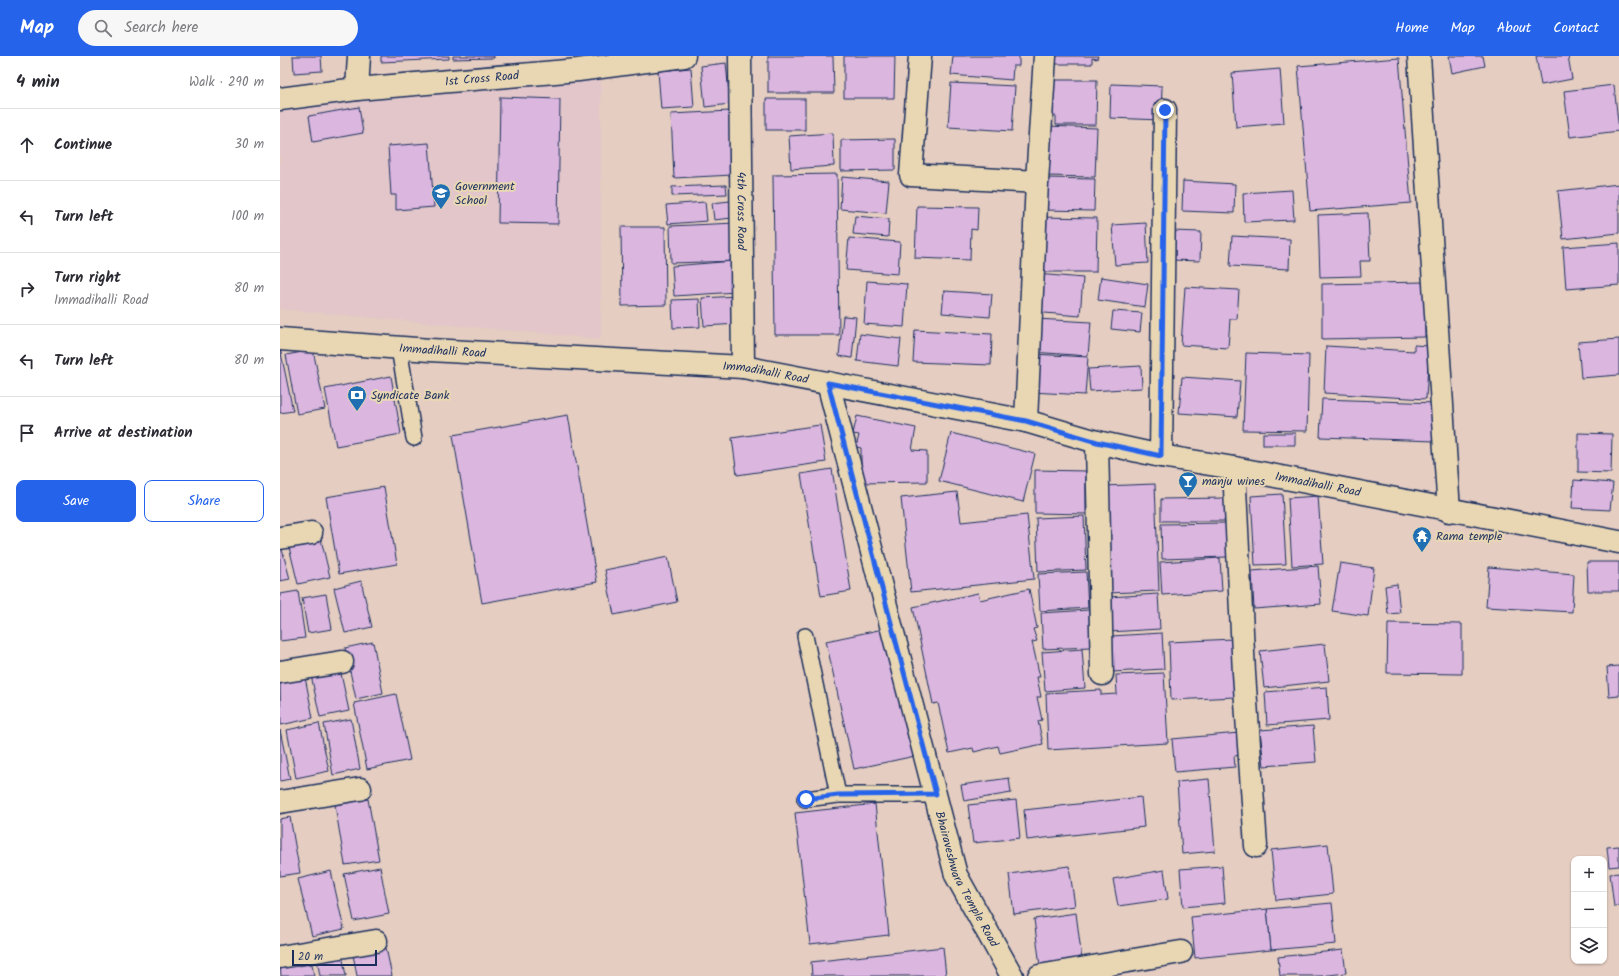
<!DOCTYPE html>
<html lang="en">
<head>
<meta charset="utf-8">
<style>
  :root { --surface:#fff; --page:#f7f7f7; --text:#2b2b33; --muted:#7c7c81; --line:#e1e1e2; --accent:#2563eb }
  body { margin:0; font-family:Kalam,sans-serif; background:var(--page); color:var(--text) }
  .controls { position:absolute; right:12px; bottom:12px; display:grid; overflow:hidden; border-radius:8px; box-shadow:0 1px 3px #0004 }
  .controls button { width:36px; height:36px; display:grid; place-items:center; padding:0; border:0; border-bottom:1px solid var(--line); background:var(--surface); color:var(--text); font:20px sans-serif }
  .scale { position:absolute; left:12px; bottom:10px; width:85px; box-sizing:border-box; padding-left:4px; border:2px solid #1b2f5e; border-top:0; font-size:11px; line-height:14px; white-space:nowrap; color:#1b2f5e; -webkit-text-stroke:3px #e9d7b4; paint-order:stroke }
  .stop { position:absolute; width:12px; height:12px; margin:-9px; border:3px solid #2563eb; border-radius:50%; background:#fff }
  .stop.end { background:#2563eb; border-color:#fff; box-shadow:0 1px 4px #0008 }
  .list { margin:0; padding:0; list-style:none }
  h2 { display:flex; justify-content:space-between; align-items:center; height:52px; margin:0; padding:0 16px; font-size:17px }
  h2 small { font-size:13px; font-weight:400; color:var(--muted) }
  .list li { display:grid; grid-template-columns:26px 1fr auto; gap:12px; align-items:center; box-sizing:border-box; height:72px; padding:0 16px; border-top:1px solid var(--line) }
  .list b { display:block; font-size:15px; white-space:nowrap }
  .list p { margin:0; font-size:13px; white-space:nowrap; color:var(--muted) }
  .list em { font-size:13px; font-style:normal; color:var(--muted) }
  .actions { display:flex; gap:8px; padding:12px 16px }
  .actions a { flex:1; padding:9px 0; border:1px solid var(--accent); border-radius:8px; text-align:center; font-size:14px; color:var(--accent) }
  .actions .main { background:var(--accent); color:#fff }
  .icon { flex:none; width:22px; height:22px; fill:none; stroke:currentColor; stroke-width:2; stroke-linecap:round; stroke-linejoin:round }
  .map { position:relative; flex:none; width:1339px; height:920px; overflow:hidden }
  header { display:flex; align-items:center; gap:24px; box-sizing:border-box; height:56px; padding:0 20px; background:var(--accent); color:#fff }
  header strong { font-size:19px }
  nav { display:flex; gap:22px; margin-inline-start:auto; font-size:14px }
  .search { width:280px; height:36px; background:var(--page); display:flex; align-items:center; gap:10px; box-sizing:border-box; padding:0 14px; border-radius:22px; color:var(--muted); font-size:15px }
  main { display:flex }
  aside { flex:1; background:var(--surface) }
  .map>svg:first-child { display:block }
  .built { fill:#e2c6ca }
  .building { fill:#dbb6df; stroke:#1b2f5e }
  .lines { fill:none; stroke-linecap:round; stroke-linejoin:round }
  .service-casing { stroke:#1b2f5e; stroke-width:18 }
  .minor-casing { stroke:#1b2f5e; stroke-width:25 }
  .tertiary-casing { stroke:#1b2f5e; stroke-width:25 }
  .service { stroke:#e9d7b4; stroke-width:15 }
  .minor { stroke:#e9d7b4; stroke-width:22 }
  .tertiary { stroke:#e9d7b4; stroke-width:22 }
  .route { stroke:#2563eb; stroke-width:5 }
  .labels { text-anchor:middle; dominant-baseline:central; stroke-width:4; stroke-linejoin:round; paint-order:stroke }
  .street-label { font-size:12px; fill:#1b2f5e; stroke:#e9d7b4 }
  .poi-label { font-size:12px; fill:#1b2f5e; stroke:#e9d7b4; text-anchor:start }
</style>
</head>
<body>
<header>
<strong>Map</strong>
<div class="search"><svg class="icon" aria-label="search" viewBox="0 0 24 24"><circle cx="10" cy="10" r="6"/><path d="M15 15l6 6"/></svg>Search here</div>
<nav><a>Home</a><a>Map</a><a>About</a><a>Contact</a></nav>
</header>
<main>
<aside>
<h2>4 min<small>Walk · 290 m</small></h2>
<ul class="list">
<li><svg class="icon" aria-label="ahead" viewBox="0 0 24 24"><path d="M12 20V5M6 11l6-6 6 6"/></svg><div><b>Continue</b></div><em>30 m</em></li>
<li><svg class="icon" aria-label="left" viewBox="0 0 24 24"><path d="M17 20v-9H6M10 6l-5 5 5 5"/></svg><div><b>Turn left</b></div><em>100 m</em></li>
<li><svg class="icon" aria-label="right" viewBox="0 0 24 24"><path d="M7 20v-9h11M14 6l5 5-5 5"/></svg><div><b>Turn right</b><p>Immadihalli Road</p></div><em>80 m</em></li>
<li><svg class="icon" aria-label="left" viewBox="0 0 24 24"><path d="M17 20v-9H6M10 6l-5 5 5 5"/></svg><div><b>Turn left</b></div><em>80 m</em></li>
<li><svg class="icon" aria-label="arrive" viewBox="0 0 24 24"><path d="M6 21V4h12l-3 4 3 4H6"/></svg><div><b>Arrive at destination</b></div></li>
</ul>
<div class="actions"><a class="main">Save</a><a>Share</a></div>
</aside>
<div class="map">
<svg width="1339" height="920" viewBox="0 0 1339 920">
  <rect width="100%" height="100%" fill="#e5cdc1"/>
  <filter id="ink" filterUnits="userSpaceOnUse"><feTurbulence type="fractalNoise" baseFrequency=".025" numOctaves="2"/><feDisplacementMap in="SourceGraphic" scale="8" xChannelSelector="R" yChannelSelector="G"/><feConvolveMatrix kernelMatrix="1 2 1 2 8 2 1 2 1" color-interpolation-filters="sRGB"/></filter>
  <g filter="url(#ink)">
    <polygon class="built" points="321,18 321,283 0,253 0,54"/>
    <g class="building">
      <polygon points="13,0 41,0 42,15 14,17"/>
      <polygon points="101,0 169,0 169,3 101,6"/>
      <polygon points="173,0 214,0 214,2 173,3"/>
      <polygon points="488,0 553,0 554,37 488,37"/>
      <polygon points="564,0 615,0 614,42 564,42"/>
      <polygon points="673,0 739,0 739,10 733,10 732,24 671,19"/>
      <polygon points="775,0 818,0 817,3 812,2 812,8 774,8"/>
      <polygon points="1169,0 1203,0 1205,10 1172,17"/>
      <polygon points="1256,0 1288,0 1292,23 1261,29"/>
      <polygon points="1119,2 1131,147 1030,155 1018,10"/>
      <polygon points="446,7 450,48 425,51 421,10"/>
      <polygon points="411,12 414,51 381,53 378,15"/>
      <polygon points="1000,13 1004,67 956,71 952,17"/>
      <polygon points="771,24 817,24 816,69 776,69 776,60 773,60"/>
      <polygon points="671,27 735,30 732,75 668,71"/>
      <polygon points="831,28 882,30 881,64 830,62"/>
      <polygon points="1334,29 1339,75 1290,81 1284,35"/>
      <polygon points="220,41 280,43 278,168 218,167"/>
      <rect x="486" y="43" width="39" height="31"/>
      <polygon points="79,51 83,77 33,86 29,60"/>
      <polygon points="450,55 453,119 394,122 391,58"/>
      <polygon points="767,70 817,72 815,121 766,120"/>
      <polygon points="553,77 554,110 511,113 509,80"/>
      <polygon points="615,83 615,114 561,115 561,84"/>
      <polygon points="149,87 154,151 116,154 116,139 111,139 108,90"/>
      <polygon points="557,118 559,279 495,279 493,119"/>
      <polygon points="562,121 609,125 606,157 560,153"/>
      <polygon points="764,122 815,123 814,155 763,154"/>
      <polygon points="903,125 955,128 954,157 902,155"/>
      <polygon points="1339,128 1339,177 1283,183 1278,135"/>
      <polygon points="446,129 447,138 392,140 392,131"/>
      <polygon points="1012,134 1014,164 964,166 963,137"/>
      <polygon points="450,145 452,162 434,164 432,147"/>
      <polygon points="425,146 427,165 388,168 386,149"/>
      <polygon points="637,150 698,151 697,174 691,173 690,204 635,202"/>
      <polygon points="1088,157 1090,205 1080,205 1081,220 1040,221 1038,159"/>
      <polygon points="575,160 609,163 608,181 573,178"/>
      <polygon points="759,161 817,162 816,216 758,216"/>
      <polygon points="456,167 457,205 391,207 390,170"/>
      <polygon points="866,167 868,207 835,209 832,169"/>
      <polygon points="341,171 385,171 386,249 342,250"/>
      <polygon points="892,175 921,176 920,205 891,204"/>
      <polygon points="952,180 1010,183 1009,213 950,210"/>
      <polygon points="569,182 620,186 618,218 566,214"/>
      <polygon points="1339,187 1339,229 1286,233 1283,191"/>
      <polygon points="454,205 457,236 394,240 392,210"/>
      <polygon points="757,218 803,222 800,260 753,256"/>
      <polygon points="821,221 868,228 865,251 818,244"/>
      <polygon points="587,225 627,228 624,271 584,268"/>
      <polygon points="1145,226 1145,281 1042,283 1042,228"/>
      <polygon points="905,231 959,234 957,263 950,263 948,292 901,289"/>
      <polygon points="664,235 712,238 710,261 662,257"/>
      <polygon points="457,240 459,268 424,270 422,242"/>
      <polygon points="419,243 420,271 393,272 392,244"/>
      <polygon points="833,255 862,257 860,276 831,273"/>
      <polygon points="563,260 576,261 572,302 559,300"/>
      <polygon points="756,263 811,266 808,300 753,296"/>
      <polygon points="635,274 712,278 711,309 633,306"/>
      <polygon points="580,278 621,283 618,310 577,305"/>
      <polygon points="1339,283 1339,319 1301,322 1298,286"/>
      <polygon points="1134,289 1149,290 1146,343 1044,337 1046,290 1134,295"/>
      <polygon points="0,292 13,355 0,357"/>
      <polygon points="33,294 45,353 17,358 6,299"/>
      <polygon points="966,297 1029,299 1027,375 963,374"/>
      <polygon points="753,298 808,301 805,339 751,336"/>
      <polygon points="861,310 862,332 810,335 808,313"/>
      <polygon points="111,320 121,378 56,390 45,333"/>
      <polygon points="902,321 960,325 957,361 899,357"/>
      <polygon points="1042,343 1156,347 1155,385 1040,381"/>
      <polygon points="288,359 317,526 202,547 173,379"/>
      <polygon points="577,360 636,372 632,394 647,395 647,426 581,427 581,392 576,391 579,379 573,378"/>
      <polygon points="540,369 546,406 457,419 452,382"/>
      <polygon points="671,377 755,398 743,446 659,425"/>
      <rect x="983" y="377" width="32" height="12"/>
      <polygon points="1298,377 1332,378 1331,417 1298,416"/>
      <polygon points="552,413 571,535 541,540 521,418"/>
      <polygon points="755,414 806,415 806,458 755,457"/>
      <polygon points="1294,424 1333,427 1330,454 1292,452"/>
      <polygon points="875,428 879,535 827,537 823,430"/>
      <polygon points="104,431 117,508 59,518 46,441"/>
      <polygon points="677,436 681,466 747,459 754,523 631,536 621,442"/>
      <polygon points="1002,438 1006,508 975,509 971,440"/>
      <polygon points="1038,440 1043,508 1012,510 1008,442"/>
      <polygon points="945,442 945,465 881,465 881,443"/>
      <polygon points="804,460 806,514 758,516 756,462"/>
      <polygon points="946,467 947,501 882,503 881,468"/>
      <polygon points="40,479 50,521 18,528 8,487"/>
      <polygon points="0,486 10,523 0,525"/>
      <polygon points="388,501 397,546 334,559 325,514"/>
      <polygon points="940,502 942,535 882,539 880,506"/>
      <polygon points="1307,506 1339,506 1339,535 1308,535"/>
      <polygon points="1060,507 1094,512 1088,560 1052,555"/>
      <polygon points="1038,510 1041,548 974,553 972,515"/>
      <polygon points="1209,511 1294,518 1292,556 1206,551"/>
      <polygon points="806,516 808,552 760,555 758,518"/>
      <polygon points="81,525 92,571 65,577 54,532"/>
      <polygon points="1117,528 1120,557 1108,558 1105,530"/>
      <polygon points="749,533 757,572 753,573 757,585 752,586 760,621 757,621 761,641 757,641 762,664 758,665 763,688 720,697 718,690 694,696 693,692 669,697 658,647 653,648 633,551 698,537 700,544"/>
      <polygon points="18,535 25,582 0,585 0,538"/>
      <polygon points="46,538 52,573 28,577 22,542"/>
      <polygon points="878,538 880,573 829,576 828,541"/>
      <polygon points="809,554 810,591 763,593 761,557"/>
      <polygon points="1108,567 1182,568 1182,618 1107,617"/>
      <polygon points="608,572 635,700 574,713 546,585"/>
      <polygon points="882,577 884,613 833,616 831,580"/>
      <polygon points="953,583 955,641 891,644 889,586"/>
      <polygon points="93,586 103,637 76,643 65,592"/>
      <polygon points="1045,588 1049,625 984,632 980,595"/>
      <polygon points="802,593 805,632 765,635 762,596"/>
      <polygon points="1339,610 1339,640 1329,641 1327,611"/>
      <polygon points="60,613 69,655 40,661 31,619"/>
      <polygon points="884,617 888,687 768,694 766,637 821,634 821,639 837,638 836,619"/>
      <polygon points="25,621 33,662 1,669 0,625"/>
      <polygon points="1047,631 1049,664 987,669 985,636"/>
      <polygon points="116,638 130,704 87,713 74,647"/>
      <polygon points="71,663 80,713 53,719 44,668"/>
      <polygon points="39,667 49,715 16,722 7,674"/>
      <polygon points="1033,670 1036,706 984,710 980,674"/>
      <polygon points="0,674 10,723 0,725"/>
      <polygon points="959,677 961,699 954,700 955,711 895,716 892,683"/>
      <polygon points="729,722 731,737 684,745 681,729"/>
      <polygon points="929,723 935,795 902,798 897,726"/>
      <polygon points="861,741 864,771 747,784 744,754"/>
      <polygon points="88,743 99,804 65,809 55,749"/>
      <polygon points="736,744 740,782 693,787 688,749"/>
      <polygon points="595,748 609,879 530,888 515,757"/>
      <polygon points="10,761 20,817 0,820 0,763"/>
      <polygon points="1048,788 1053,838 996,844 991,794"/>
      <polygon points="1339,790 1339,810 1329,811 1327,791"/>
      <polygon points="789,810 795,850 734,858 729,818"/>
      <polygon points="942,810 945,847 903,851 900,813"/>
      <polygon points="100,811 109,858 74,865 64,818"/>
      <polygon points="884,814 888,843 838,850 833,823"/>
      <polygon points="51,815 64,873 32,880 18,823"/>
      <polygon points="1339,817 1339,850 1334,851 1330,818"/>
      <polygon points="1052,847 1056,888 991,894 987,853"/>
      <polygon points="987,853 991,894 915,902 911,861"/>
      <polygon points="796,857 802,904 760,910 754,863"/>
      <polygon points="105,887 112,920 77,920 72,893"/>
      <polygon points="663,891 666,920 532,920 531,906"/>
      <polygon points="1063,894 1066,917 1041,920 1000,920 998,901"/>
      <polygon points="62,898 66,920 40,920 37,903"/>
      <polygon points="31,903 34,920 1,920 0,908"/>
    </g>
    <g class="lines">
      <defs>
        <g id="service">
          <polyline points="119,292 134,382"/>
          <polyline points="525,580 558,739"/>
          <polyline points="525,743 558,739 656,739"/>
        </g>
        <g id="minor">
          <path id="s1" d="M460,0l3,311"/>
          <polyline points="640,0 631,119 757,126"/>
          <polyline points="1139,0 1169,455"/>
          <polyline points="77,33 79,0"/>
          <path id="s2" d="M0,43l77,-10 221,-19 106,-14"/>
          <path id="s3" d="M548,327l128,492 56,101"/>
          <polyline points="746,365 757,126 765,0"/>
          <polyline points="817,386 822,618"/>
          <polyline points="881,400 885,54"/>
          <polyline points="954,412 964,617 976,790"/>
          <polyline points="0,482 31,477"/>
          <polyline points="0,616 62,606"/>
          <polyline points="0,746 80,733"/>
          <polyline points="0,901 96,885"/>
          <polyline points="759,920 901,896"/>
        </g>
        <g id="tertiary">
          <path id="s4" d="M0,283l150,11 313,17 283,54 71,21 64,14 73,12 385,74"/>
        </g>
      </defs>
      <use href="#service" class="service-casing"/>
      <use href="#minor" class="minor-casing"/>
      <use href="#tertiary" class="tertiary-casing"/>
      <use href="#service" class="service"/>
      <use href="#minor" class="minor"/>
      <use href="#tertiary" class="tertiary"/>
    </g>
  </g>
  <g class="lines" filter="url(#ink)">
    <polyline class="route" points="526,743 558,739 656,738 548,327 746,365 817,386 881,400 885,54"/>
  </g>
  <defs>
    <symbol id="school-pin" viewBox="-11 -11 22 30"><path d="M0 17L-7.5 6A9.5 9.5 0 1 1 7.5 6Z" fill="#1f6fb2" stroke="#e9d7b4"/><path d="M0-5L7-2L0 1L-7-2ZM-4 1L0 2.5L4 1V4Q0 6-4 4Z" fill="#fff"/></symbol>
    <symbol id="bank-pin" viewBox="-11 -11 22 30"><path d="M0 17L-7.5 6A9.5 9.5 0 1 1 7.5 6Z" fill="#1f6fb2" stroke="#e9d7b4"/><path d="M-6-4H6V4H-6ZM0-2.3a2.3 2.3 0 1 0 0 4.6a2.3 2.3 0 1 0 0-4.6Z" fill="#fff"/></symbol>
    <symbol id="bar-pin" viewBox="-11 -11 22 30"><path d="M0 17L-7.5 6A9.5 9.5 0 1 1 7.5 6Z" fill="#1f6fb2" stroke="#e9d7b4"/><path d="M-6-5H6L.8 .8V4.5H3.5V6h-7V4.5H-.8V.8Z" fill="#fff"/></symbol>
    <symbol id="temple-pin" viewBox="-11 -11 22 30"><path d="M0 17L-7.5 6A9.5 9.5 0 1 1 7.5 6Z" fill="#1f6fb2" stroke="#e9d7b4"/><path d="M0-6L5-2H3V0L6.5 2.5H4V6H1.5V3h-3V6H-4V2.5H-6.5L-3 0V-2H-5Z" fill="#fff"/></symbol>
  </defs>
  <g fill-rule="evenodd">
    <use href="#school-pin" x="150" y="126" width="22" height="30"/>
    <use href="#bank-pin" x="66" y="328" width="22" height="30"/>
    <use href="#bar-pin" x="897" y="414" width="22" height="30"/>
    <use href="#temple-pin" x="1131" y="469" width="22" height="30"/>
  </g>
  <g class="labels">
    <g class="street-label">
      <text stroke="none"><textPath href="#s2" startOffset="203">1st Cross Road</textPath></text>
      <text stroke="none"><textPath href="#s1" startOffset="155">4th Cross Road</textPath></text>
      <text stroke="none"><textPath href="#s4" startOffset="163">Immadihalli Road</textPath></text>
      <text stroke="none"><textPath href="#s4" startOffset="487">Immadihalli Road</textPath></text>
      <text stroke="none"><textPath href="#s4" startOffset="1051">Immadihalli Road</textPath></text>
      <text stroke="none"><textPath href="#s3" startOffset="516">Bhairaveshwara Temple Road</textPath></text>
    </g>
    <g class="poi-label">
      <text x="175" y="130">Government<tspan x="175" dy="14">School</tspan></text>
      <text x="91" y="339">Syndicate Bank</text>
      <text x="922" y="425">manju wines</text>
      <text x="1156" y="480">Rama temple</text>
    </g>
  </g>
</svg>
<div class="controls">
<button>+</button>
<button>−</button>
<button><svg class="icon" aria-label="layers" viewBox="0 0 24 24"><path d="M12 4l9 5-9 5-9-5zM3 14l9 5 9-5"/></svg></button>
</div>
<div class="scale">20 m</div>
<div class="stop" style="left:526px;top:743px"></div>
<div class="stop end" style="left:885px;top:54px"></div>
</div>
</main>
</body>
</html>
